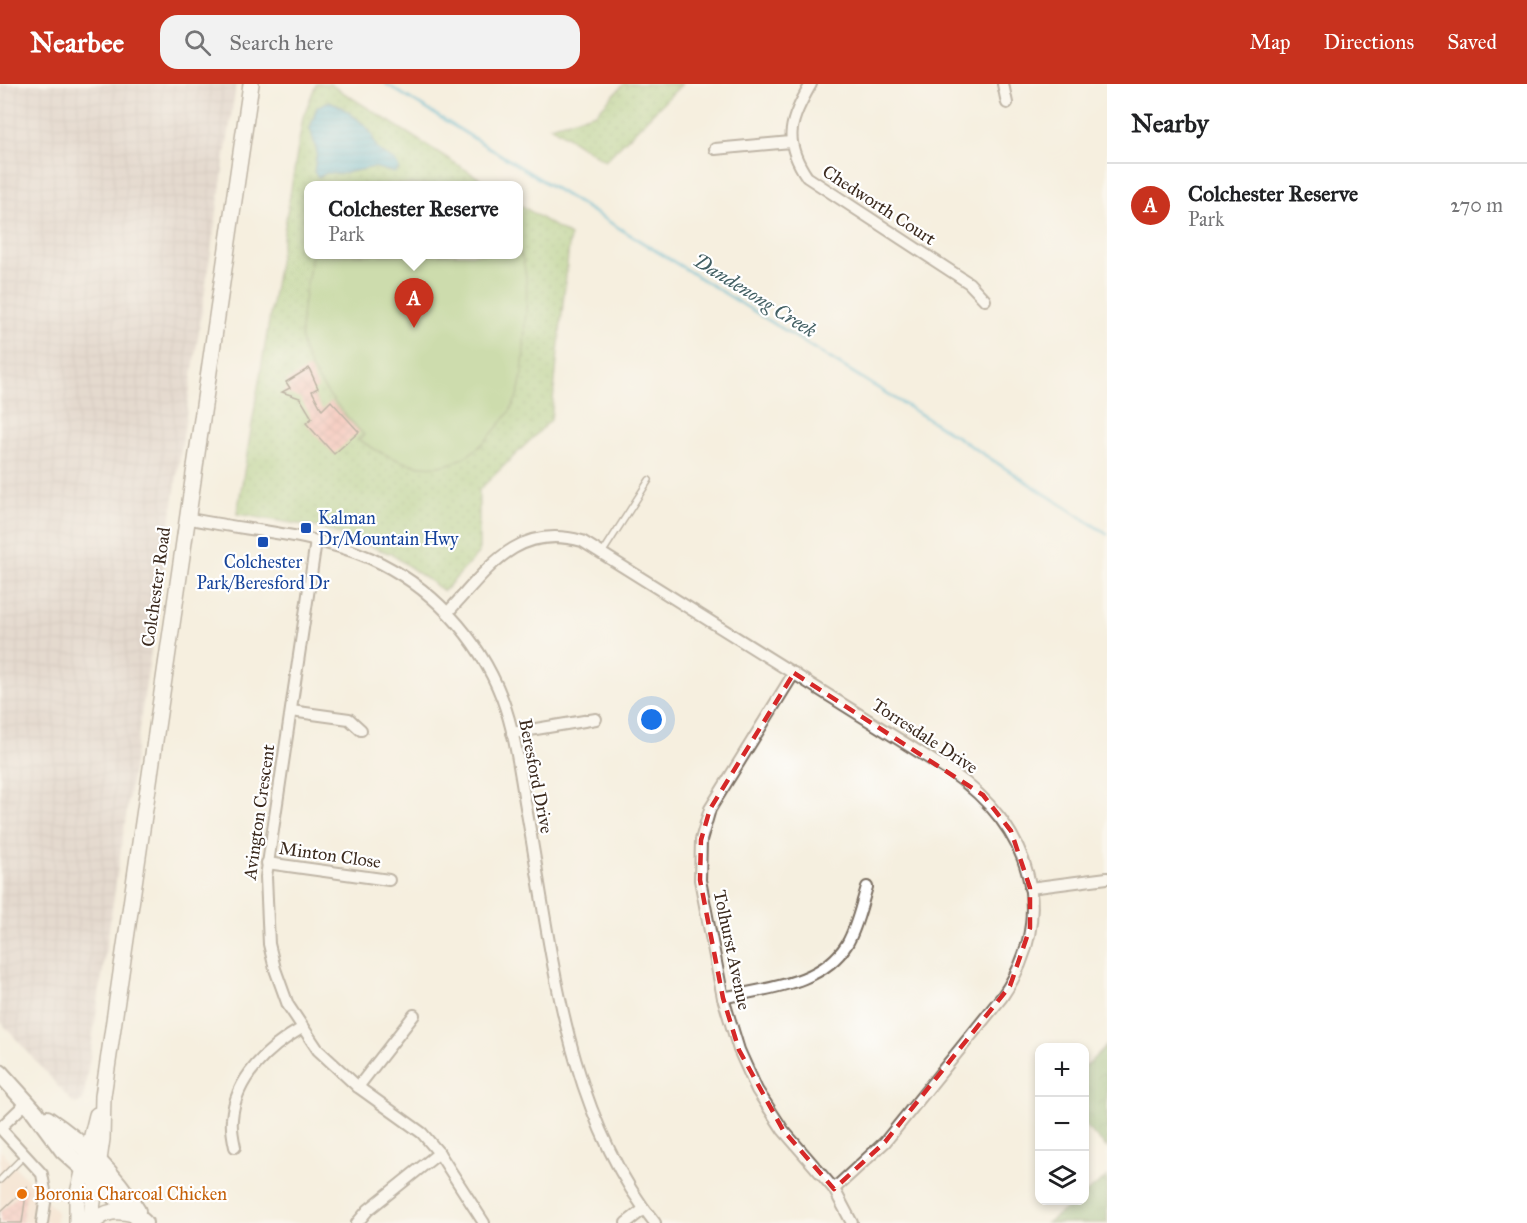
<!DOCTYPE html>
<html lang="en">
<head>
<meta charset="utf-8">
<style>
  :root { --surface:#fff; --page:#f2f2f2; --text:#202124; --muted:#757577; --line:#e0e0e0; --accent:#c8321e }
  body { margin:0; font-family:"IM FELL Great Primer",serif; background:var(--page); color:var(--text) }
  .controls { position:absolute; right:18px; bottom:18px; display:grid; overflow:hidden; border-radius:12px; box-shadow:0 3px 9px #0003 }
  .controls button { width:54px; height:54px; display:grid; place-items:center; padding:0; border:0; border-bottom:2px solid var(--line); background:var(--surface); color:var(--text); font:30px sans-serif }
  .you { position:absolute; left:652px; top:636px; width:21px; height:21px; margin:-15px; border:4px solid #fff; border-radius:50%; background:#1a73e8; box-shadow:0 0 0 9px #1a73e833 }
  .badge { display:grid; place-items:center; width:39px; height:39px; border-radius:50%; background:var(--accent); color:#fff; font-size:20px; font-weight:700 }
  .pin { position:absolute; translate:-50% -50px; filter:drop-shadow(0 2px 3px #0008) }
  .pin::after { content:''; position:absolute; top:32px; width:21px; height:18px; background:inherit; clip-path:polygon(0 0,100% 0,50% 100%) }
  .popup { position:absolute; left:304px; top:97px; width:219px; height:78px; box-sizing:border-box; display:grid; place-content:center; border-radius:12px; background:var(--surface); filter:drop-shadow(0 2px 4px #0005); font-size:20px; white-space:nowrap; color:var(--muted) }
  .popup b { font-size:22px; color:var(--text) }
  .popup::after { content:''; position:absolute; left:50%; top:100%; margin-left:-12px; border:12px solid transparent; border-top-color:var(--surface) }
  .list { margin:0; padding:0; list-style:none }
  h2 { display:flex; justify-content:space-between; align-items:center; height:78px; margin:0; padding:0 24px; font-size:26px }
  h2 small { font-size:20px; font-weight:400; color:var(--muted) }
  .list li { display:grid; grid-template-columns:39px 1fr auto; gap:18px; align-items:center; box-sizing:border-box; height:84px; padding:0 24px; border-top:2px solid var(--line) }
  .list b { display:block; font-size:22px; white-space:nowrap }
  .list p { margin:0; font-size:20px; white-space:nowrap; color:var(--muted) }
  .list em { font-size:20px; font-style:normal; color:var(--muted) }
  .icon { flex:none; width:33px; height:33px; fill:none; stroke:currentColor; stroke-width:2; stroke-linecap:round; stroke-linejoin:round }
  .map { position:relative; flex:none; width:1107px; height:1139px; overflow:hidden }
  header { display:flex; align-items:center; gap:36px; box-sizing:border-box; height:84px; padding:0 30px; background:var(--accent); color:#fff }
  header strong { font-size:28px }
  nav { display:flex; gap:33px; margin-inline-start:auto; font-size:21px }
  .search { width:420px; height:54px; background:var(--page); display:flex; align-items:center; gap:15px; box-sizing:border-box; padding:0 21px; border-radius:18px; color:var(--muted); font-size:22px }
  main { display:flex }
  aside { flex:1; background:var(--surface) }
  .map>svg:first-child { display:block }
  .built { fill:#f3d4bf }
  .industrial { fill:url(#industrial-grid) }
  .green { fill:url(#green-dots); stroke:#6c7848; stroke-width:1.5 }
  .forest { fill:url(#forest-crowns); stroke:#5c6a41; stroke-width:1.5 }
  .pitch { fill:#9cc672; stroke:#6c7848; stroke-width:1.5 }
  .water { fill:url(#water-rules); stroke:#446c74; stroke-width:1.5 }
  .lines { fill:none; stroke-linecap:round; stroke-linejoin:round }
  .stream { stroke:#4caecb; stroke-width:3 }
  .building { fill:url(#building-cross-hatch) }
  .lane-casing { stroke:#7c6f62; stroke-width:8 }
  .street-casing { stroke:#7c6f62; stroke-width:14 }
  .secondary-casing { stroke:#7c6f62; stroke-width:18 }
  .primary-casing { stroke:#7c6f62; stroke-width:20 }
  .lane { stroke:#fff; stroke-width:5 }
  .street { stroke:#fff; stroke-width:10 }
  .secondary { stroke:#fff; stroke-width:15 }
  .primary { stroke:#fff; stroke-width:16 }
  .marked { fill:none; stroke:#d62828; stroke-width:4.5; stroke-dasharray:12 8; stroke-linejoin:round }
  .transit-dot { fill:#1a4fb4; stroke:#fff; stroke-width:2 }
  .food-dot { fill:#e8710a; stroke:#fff; stroke-width:2 }
  .labels { text-anchor:middle; dominant-baseline:central; stroke-width:4.5; stroke-linejoin:round; paint-order:stroke }
  .street-label { font-size:18px; fill:#3b2a1e; stroke:#fff }
  .transit-label { font-size:18px; fill:#164399; stroke:#fff; text-anchor:start }
  .food-label { font-size:18px; fill:#c56008; stroke:#fff; text-anchor:start }
  .water-label { font-size:20px; font-style:italic; fill:#425f63; stroke:#fff }
</style>
</head>
<body>
<header>
<strong>Nearbee</strong>
<div class="search"><svg class="icon" aria-label="search" viewBox="0 0 24 24"><circle cx="10" cy="10" r="6"/><path d="M15 15l6 6"/></svg>Search here</div>
<nav><a>Map</a><a>Directions</a><a>Saved</a></nav>
</header>
<main>
<div class="map">
<svg width="1107" height="1139" viewBox="0 0 1107 1139">
  <defs>
    <pattern id="industrial-grid" width="8" height="8" patternUnits="userSpaceOnUse" patternTransform="scale(1.5)"><rect width="8" height="8" fill="#cfc0bb"/><path d="M0 4h8M4 0v8" fill="none" stroke="#b3a5a0"/></pattern>
    <pattern id="green-dots" width="8" height="8" patternUnits="userSpaceOnUse" patternTransform="scale(1.5)"><rect width="8" height="8" fill="#9cc672"/><path d="M2 2h.1M6 6h.1" fill="none" stroke="#80a15d" stroke-width="1.8" stroke-linecap="round"/></pattern>
    <pattern id="forest-crowns" width="20" height="18" patternUnits="userSpaceOnUse" patternTransform="scale(1.5)"><rect width="20" height="18" fill="#7dab64"/><path d="M2 6a3 3 0 1 1 6 0M12 15a3 3 0 1 1 6 0" fill="none" stroke="#688b52"/></pattern>
    <pattern id="water-rules" width="6" height="5" patternUnits="userSpaceOnUse" patternTransform="scale(1.5)"><rect width="6" height="5" fill="#4caecb"/><path d="M0 2.5h6" fill="none" stroke="#408ea4"/></pattern>
    <pattern id="building-cross-hatch" width="8" height="8" patternUnits="userSpaceOnUse" patternTransform="scale(1.5)"><rect width="8" height="8" fill="#f69f9a"/><path d="M0 0l8 8M0 8l8-8" fill="none" stroke="#c8827d"/></pattern>
  </defs>
  <rect width="100%" height="100%" fill="#fff"/>
  <filter id="ink" filterUnits="userSpaceOnUse"><feTurbulence type="fractalNoise" baseFrequency=".0167" numOctaves="2"/><feDisplacementMap in="SourceGraphic" scale="12" xChannelSelector="R" yChannelSelector="G"/><feConvolveMatrix kernelMatrix="1 2 1 2 8 2 1 2 1" color-interpolation-filters="sRGB"/></filter>
  <filter id="wash" filterUnits="userSpaceOnUse"><feTurbulence type="fractalNoise" baseFrequency=".008" numOctaves="4" result="noise"/><feDisplacementMap in="SourceGraphic" scale="24" xChannelSelector="R" yChannelSelector="G"/><feGaussianBlur stdDeviation="1.35" result="paint"/><feColorMatrix in="noise" values="0 0 0 0 0 0 0 0 0 0 0 0 0 0 0 0 0 1.4 0 .05"/><feComposite in="paint" operator="in"/></filter>
  <g filter="url(#wash)">
    <rect width="100%" height="100%" fill="#f5efdf"/>
    <polygon class="built" points="0,1066 57,1128 55,1139 0,1139"/>
    <polygon class="industrial" points="0,0 236,0 83,1018 74,1020 0,937"/>
    <g class="green">
      <polygon points="316,0 330,0 490,101 309,101 309,170 519,170 519,120 570,152 551,336 479,406 479,469 444,507 391,470 322,444 237,430 303,33"/>
      <polygon points="624,0 682,0 605,77 550,42 596,29"/>
    </g>
    <g class="forest">
      <polygon points="1107,961 1107,1064 1085,1042 1084,984"/>
      <polygon points="1107,1093 1107,1139 1047,1139 1076,1117 1084,1116 1085,1110"/>
    </g>
    <path class="pitch" d="M519,165c10,23 8,51 6,76 -1,21 -1,57 -10,76 -4,11 -14,22 -21,30 -41,51 -86,41 -136,8l6,-4c-23,-25 -63,-66 -63,-102 0,-25 7,-53 11,-78l207,-1z"/>
    <path class="water" d="M329,17c10,3 36,22 42,32 3,6 3,12 8,17 8,8 17,7 20,19l-5,4 -20,-6 -33,7 -14,-1 -9,4 -4,-5 3,-20 -7,-24 7,-21z"/>
    <g class="lines">
      <polyline class="stream" points="386,0 954,351 1107,450"/>
    </g>
    <g id="blocks">
      <g class="building">
        <polygon points="309,284 318,304 312,307 322,326 331,317 359,348 334,370 306,339 312,334 300,314 282,308 290,304 286,298"/>
        <polygon points="27,1103 22,1139 0,1139 0,1128"/>
      </g>
    </g>
  </g>
  <g filter="url(#ink)">
    <use href="#blocks" fill-opacity="0" stroke="#7c6f62" stroke-width="1.5"/>
    <g class="lines">
      <defs>
        <g id="lane">
          <polyline points="603,468 649,396"/>
          <polyline points="0,1096 25,1071"/>
        </g>
        <g id="street">
          <path d="M811,0c-21,37 -29,56 -4,93l162,106 16,17"/>
          <polyline points="1003,0 1007,19"/>
          <polyline points="715,65 791,58"/>
          <path d="M186,434c60,13 127,15 184,40 60,27 108,78 132,140 14,37 18,77 25,115 25,137 38,298 128,410"/>
          <polyline points="316,457 266,793 269,860 275,885 288,921 318,966 358,1003 422,1049 439,1069 484,1139"/>
          <path d="M448,528c40,-43 68,-89 134,-71l369,231c79,54 108,142 51,225l-117,145 -51,47"/>
          <polyline points="794,589 710,725 701,756 700,796 723,914 739,966 757,1006 783,1046 834,1105 852,1139"/>
          <polyline points="291,627 349,635 361,646"/>
          <polyline points="512,649 596,635"/>
          <polyline points="267,779 389,796"/>
          <polyline points="1030,804 1107,794"/>
          <path d="M723,914c42,-10 99,-13 124,-54 10,-17 14,-38 20,-57"/>
          <polyline points="358,1003 414,931"/>
          <polyline points="0,1044 42,1090 46,1112 42,1139"/>
          <polyline points="0,1044 26,1019"/>
          <path d="M235,1063c-2,-9 -4,-19 -3,-28 3,-41 37,-72 70,-91"/>
          <polyline points="357,1139 368,1126 439,1069"/>
          <polyline points="626,1139 644,1125"/>
        </g>
        <g id="secondary">
          <polyline points="77,1139 77,1113 97,1031"/>
          <polyline points="90,1139 102,1055 103,1012 251,0"/>
          <path d="M93,1139c13,-13 24,-13 41,-9"/>
        </g>
        <g id="primary">
          <polyline points="0,989 35,1028 63,1066 144,1139"/>
          <path d="M47,1035c36,24 68,56 90,92"/>
        </g>
      </defs>
      <use href="#lane" class="lane-casing"/>
      <use href="#street" class="street-casing"/>
      <use href="#secondary" class="secondary-casing"/>
      <use href="#primary" class="primary-casing"/>
      <use href="#lane" class="lane"/>
      <use href="#street" class="street"/>
      <use href="#secondary" class="secondary"/>
      <use href="#primary" class="primary"/>
    </g>
  </g>
  <path d="M0 0H1107V1139H0ZM794,589l189,122 28,36 19,57v40l-20,58 -125,156 -51,47 -51,-59 -44,-80 -16,-52 -23,-118 1,-40 9,-31z" fill="#f5efdf" fill-opacity=".55" fill-rule="evenodd"/>
  <path class="marked" d="M794,589l189,122 28,36 19,57v40l-20,58 -125,156 -51,47 -51,-59 -44,-80 -16,-52 -23,-118 1,-40 9,-31z"/>
  <g class="transit-dot">
    <rect x="300" y="438" width="12" height="12" rx="3"/>
    <rect x="257" y="452" width="12" height="12" rx="3"/>
  </g>
  <circle class="food-dot" cx="22" cy="1110" r="6"/>
  <g class="labels">
    <g class="street-label">
      <text transform="translate(879 121) rotate(33)">Chedworth Court</text>
      <text transform="translate(156 503) rotate(-82)">Colchester Road</text>
      <text transform="translate(925 652) rotate(33)">Torresdale Drive</text>
      <text transform="translate(536 692) rotate(79)">Beresford Drive</text>
      <text transform="translate(259 728) rotate(-82)">Avington Crescent</text>
      <text transform="translate(330 771) rotate(8)">Minton Close</text>
      <text transform="translate(732 866) rotate(78)">Tolhurst Avenue</text>
    </g>
    <g class="transit-label">
      <text x="318" y="434">Kalman<tspan x="318" dy="21">Dr/Mountain Hwy</tspan></text>
      <text x="263" y="478" text-anchor="middle">Colchester<tspan x="263" dy="21">Park/Beresford Dr</tspan></text>
    </g>
    <g class="food-label">
      <text x="34" y="1110">Boronia Charcoal Chicken</text>
    </g>
    <g class="water-label">
      <text transform="translate(755 211) rotate(32)">Dandenong Creek</text>
    </g>
  </g>
</svg>
<div class="controls">
<button>+</button>
<button>−</button>
<button><svg class="icon" aria-label="layers" viewBox="0 0 24 24"><path d="M12 4l9 5-9 5-9-5zM3 14l9 5 9-5"/></svg></button>
</div>
<div class="you"></div>
<div class="pin badge" style="left:414px;top:244px">A</div>
<div class="popup"><b>Colchester Reserve</b>Park</div>
</div>
<aside>
<h2>Nearby<small></small></h2>
<ul class="list">
<li><span class="badge">A</span><div><b>Colchester Reserve</b><p>Park</p></div><em>270 m</em></li>
</ul>
</aside>
</main>
</body>
</html>
